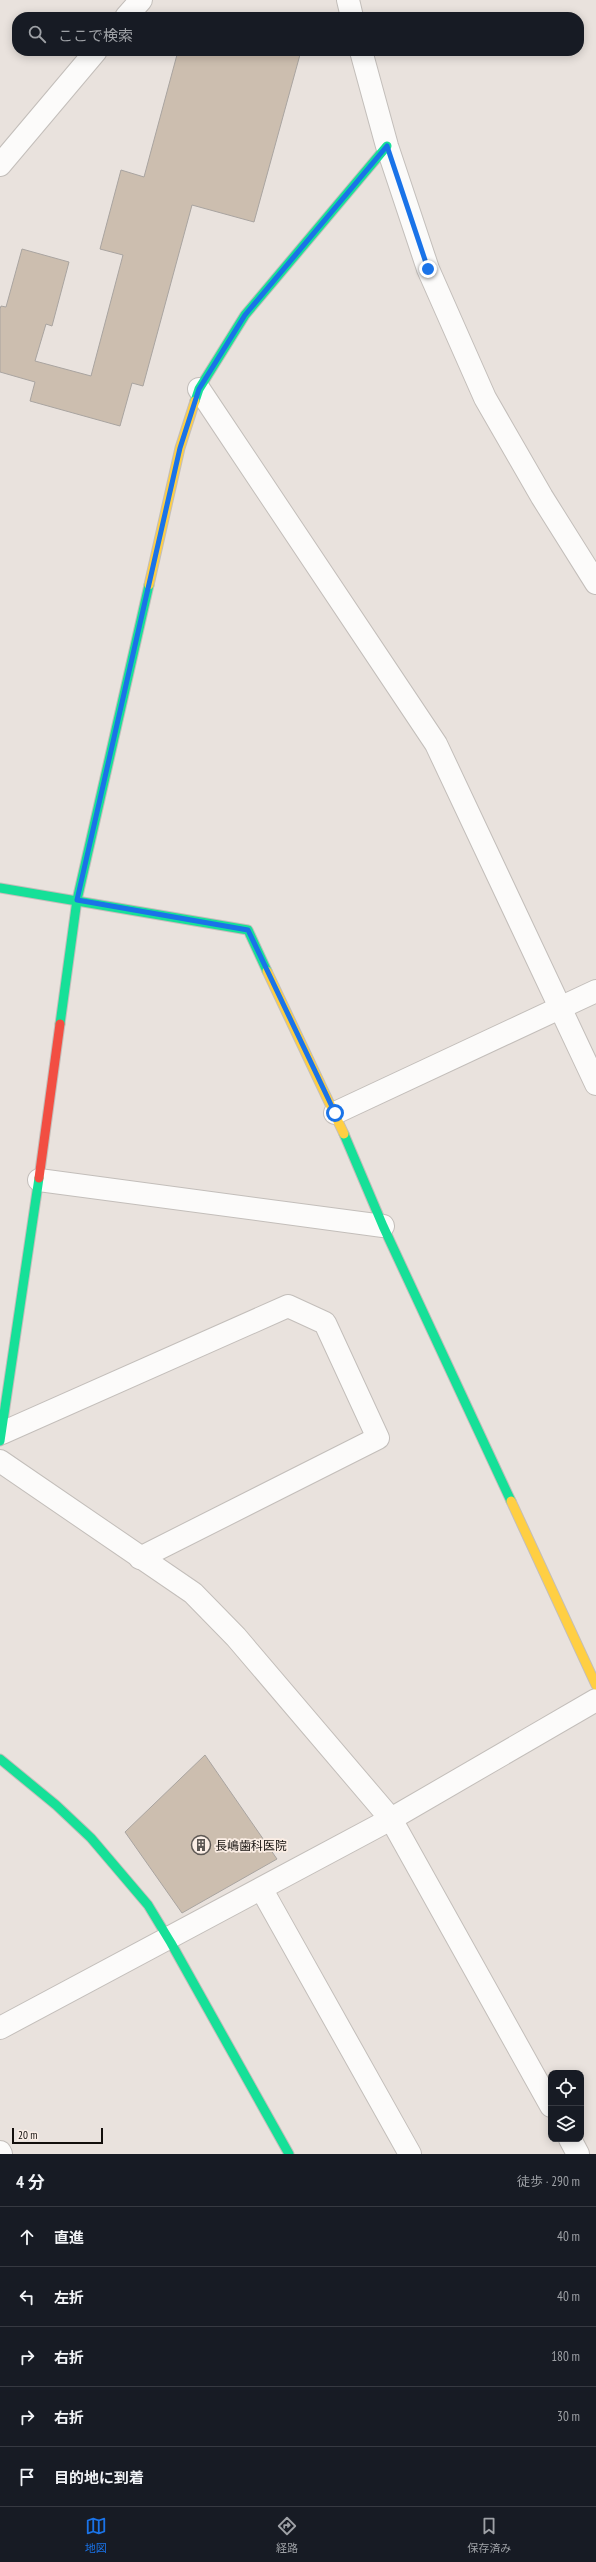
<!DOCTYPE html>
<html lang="ja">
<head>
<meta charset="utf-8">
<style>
  :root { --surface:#171b24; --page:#20242c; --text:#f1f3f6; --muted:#9ea1a6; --line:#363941; --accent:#1a73e8 }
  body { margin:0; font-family:"PT Sans Narrow","Noto Sans JP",sans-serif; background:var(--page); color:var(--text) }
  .controls { position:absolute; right:12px; bottom:12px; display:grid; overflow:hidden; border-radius:8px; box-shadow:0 2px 10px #0003 }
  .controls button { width:36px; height:36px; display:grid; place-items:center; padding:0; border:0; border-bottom:1px solid var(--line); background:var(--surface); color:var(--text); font:20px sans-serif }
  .scale { position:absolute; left:12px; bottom:10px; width:91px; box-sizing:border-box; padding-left:4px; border:2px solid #120e0b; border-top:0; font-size:11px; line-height:14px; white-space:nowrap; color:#120e0b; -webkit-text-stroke:3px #fbeee5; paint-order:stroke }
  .stop { position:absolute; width:12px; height:12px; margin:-9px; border:3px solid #1a73e8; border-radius:50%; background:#fff }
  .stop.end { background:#1a73e8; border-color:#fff; box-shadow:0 1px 4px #0008 }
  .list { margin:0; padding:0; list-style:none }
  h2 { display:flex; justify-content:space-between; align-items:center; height:52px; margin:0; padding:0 16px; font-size:17px }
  h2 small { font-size:13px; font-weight:400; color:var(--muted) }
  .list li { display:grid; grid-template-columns:26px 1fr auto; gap:12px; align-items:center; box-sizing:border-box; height:60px; padding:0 16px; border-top:1px solid var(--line) }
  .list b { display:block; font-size:15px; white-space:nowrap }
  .list em { font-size:13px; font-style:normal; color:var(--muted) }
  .icon { flex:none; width:22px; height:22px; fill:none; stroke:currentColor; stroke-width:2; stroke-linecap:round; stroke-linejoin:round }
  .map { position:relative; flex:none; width:596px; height:2154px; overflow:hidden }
  .search { position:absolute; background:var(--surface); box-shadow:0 2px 10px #0003; left:12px; right:12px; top:12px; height:44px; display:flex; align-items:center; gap:10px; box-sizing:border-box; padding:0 14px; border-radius:16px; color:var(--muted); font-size:15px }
  .sheet { height:352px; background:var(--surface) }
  nav { display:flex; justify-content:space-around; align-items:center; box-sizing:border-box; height:56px; border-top:1px solid var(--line); background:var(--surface); font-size:11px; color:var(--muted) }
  nav a { display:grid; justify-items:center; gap:2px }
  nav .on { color:var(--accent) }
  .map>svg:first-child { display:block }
  .building { fill:#ccbeaf; stroke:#a9a4a0 }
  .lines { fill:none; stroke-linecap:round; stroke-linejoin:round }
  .street-casing { stroke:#c3beba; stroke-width:24 }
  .fast-casing { stroke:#c3beba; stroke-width:11 }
  .slow-casing { stroke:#c3beba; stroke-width:11 }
  .jam-casing { stroke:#c3beba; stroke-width:11 }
  .street { stroke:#fcfbfa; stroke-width:22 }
  .fast { stroke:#16e098; stroke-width:9 }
  .slow { stroke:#ffcf43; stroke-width:9 }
  .jam { stroke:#f24e42; stroke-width:9 }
  .route { stroke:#1a73e8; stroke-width:5 }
  .labels { text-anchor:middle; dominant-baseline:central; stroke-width:3.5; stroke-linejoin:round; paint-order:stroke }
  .poi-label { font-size:12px; fill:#120e0b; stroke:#fbeee5; text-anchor:start }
</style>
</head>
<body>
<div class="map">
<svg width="596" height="2154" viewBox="0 0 596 2154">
  <rect width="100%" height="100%" fill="#e9e2dd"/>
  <g class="building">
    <polygon points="178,51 301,51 254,222 192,205 143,386 132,383 120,426 30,401 35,382 0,372 0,309 1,306 6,307 22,249 69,262 52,326 46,324 35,361 91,376 123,255 100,249 121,170 144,177"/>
    <polygon points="205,1755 277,1859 182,1913 125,1832"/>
  </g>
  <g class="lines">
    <defs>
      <g id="street">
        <polyline points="348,0 352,17"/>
        <polyline points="126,17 141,0"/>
        <polyline points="361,51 387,146 428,269 485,398 542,497 596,583"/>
        <polyline points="0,165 96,51"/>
        <polyline points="199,389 436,744 596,1084"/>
        <polyline points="335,1113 596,991"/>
        <polyline points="39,1180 383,1226"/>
        <polyline points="2,1433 288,1306 325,1323 378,1438 140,1558"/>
        <polyline points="0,1461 193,1593 236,1637 391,1819 551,2106"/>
        <polyline points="262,1890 410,2154"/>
        <polyline points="0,2028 391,1819 596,1700"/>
        <polyline points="570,2139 578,2154"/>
        <polyline points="0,2152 1,2154"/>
      </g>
      <g id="fast">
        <polyline points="195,401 199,389 245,315 387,146"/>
        <polyline points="0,888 248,930 267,971"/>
        <polyline points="60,1024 77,900 149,585"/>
        <polyline points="344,1134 383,1226 511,1501"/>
        <polyline points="0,1441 39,1178"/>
        <polyline points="0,1759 56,1805 91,1838 148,1905 171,1943 289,2154"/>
      </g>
      <g id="slow">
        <polyline points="149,585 180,448 195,401"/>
        <polyline points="267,971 344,1134"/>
        <polyline points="511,1501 596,1685"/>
      </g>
      <polyline id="jam" points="39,1178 60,1024"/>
    </defs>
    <use href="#street" class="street-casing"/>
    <use href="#fast" class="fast-casing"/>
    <use href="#slow" class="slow-casing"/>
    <use href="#jam" class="jam-casing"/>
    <use href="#street" class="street"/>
    <use href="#fast" class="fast"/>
    <use href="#slow" class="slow"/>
    <use href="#jam" class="jam"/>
  </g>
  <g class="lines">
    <polyline class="route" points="335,1113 248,930 77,900 180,448 199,389 245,315 387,146 428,269"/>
  </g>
  <defs>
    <symbol id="building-ring" viewBox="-11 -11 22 22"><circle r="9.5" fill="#fbeee5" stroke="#5d5854" stroke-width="1.5"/><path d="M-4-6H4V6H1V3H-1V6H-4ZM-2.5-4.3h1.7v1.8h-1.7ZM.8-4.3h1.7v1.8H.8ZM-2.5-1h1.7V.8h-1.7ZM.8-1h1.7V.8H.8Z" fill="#5d5854"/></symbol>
  </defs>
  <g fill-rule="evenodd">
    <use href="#building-ring" x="190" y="1834" width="22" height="22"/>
  </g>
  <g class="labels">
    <g class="poi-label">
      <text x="215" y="1845">長嶋歯科医院</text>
    </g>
  </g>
</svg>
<div class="controls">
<button><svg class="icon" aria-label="locate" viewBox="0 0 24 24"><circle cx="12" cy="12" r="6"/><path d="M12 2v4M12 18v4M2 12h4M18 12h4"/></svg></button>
<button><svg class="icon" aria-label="layers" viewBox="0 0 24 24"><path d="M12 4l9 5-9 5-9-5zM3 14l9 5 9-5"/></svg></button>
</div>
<div class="scale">20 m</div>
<div class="stop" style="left:335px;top:1113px"></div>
<div class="stop end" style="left:428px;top:269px"></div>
<div class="search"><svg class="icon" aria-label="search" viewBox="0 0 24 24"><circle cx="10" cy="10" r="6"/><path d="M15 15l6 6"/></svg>ここで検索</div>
</div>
<section class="sheet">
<h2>4 分<small>徒歩 · 290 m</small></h2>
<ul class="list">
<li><svg class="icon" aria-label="ahead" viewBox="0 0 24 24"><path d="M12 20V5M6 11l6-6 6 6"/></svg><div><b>直進</b></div><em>40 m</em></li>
<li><svg class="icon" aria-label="left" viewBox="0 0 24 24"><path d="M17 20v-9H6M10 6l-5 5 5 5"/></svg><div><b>左折</b></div><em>40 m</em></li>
<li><svg class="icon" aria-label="right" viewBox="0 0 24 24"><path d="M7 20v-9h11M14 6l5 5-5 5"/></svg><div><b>右折</b></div><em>180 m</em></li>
<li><svg class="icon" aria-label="right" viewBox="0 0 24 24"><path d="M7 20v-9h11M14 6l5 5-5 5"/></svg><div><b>右折</b></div><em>30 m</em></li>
<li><svg class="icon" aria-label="arrive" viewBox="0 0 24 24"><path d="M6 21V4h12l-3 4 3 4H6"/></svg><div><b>目的地に到着</b></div></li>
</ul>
</section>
<nav>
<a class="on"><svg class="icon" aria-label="map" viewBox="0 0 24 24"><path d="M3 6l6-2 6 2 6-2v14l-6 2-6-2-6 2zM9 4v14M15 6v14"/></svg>地図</a>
<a><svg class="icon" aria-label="directions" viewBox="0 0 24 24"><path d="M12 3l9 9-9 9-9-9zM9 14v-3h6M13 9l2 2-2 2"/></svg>経路</a>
<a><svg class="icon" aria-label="saved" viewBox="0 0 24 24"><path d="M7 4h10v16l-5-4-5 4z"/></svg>保存済み</a>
</nav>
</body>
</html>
